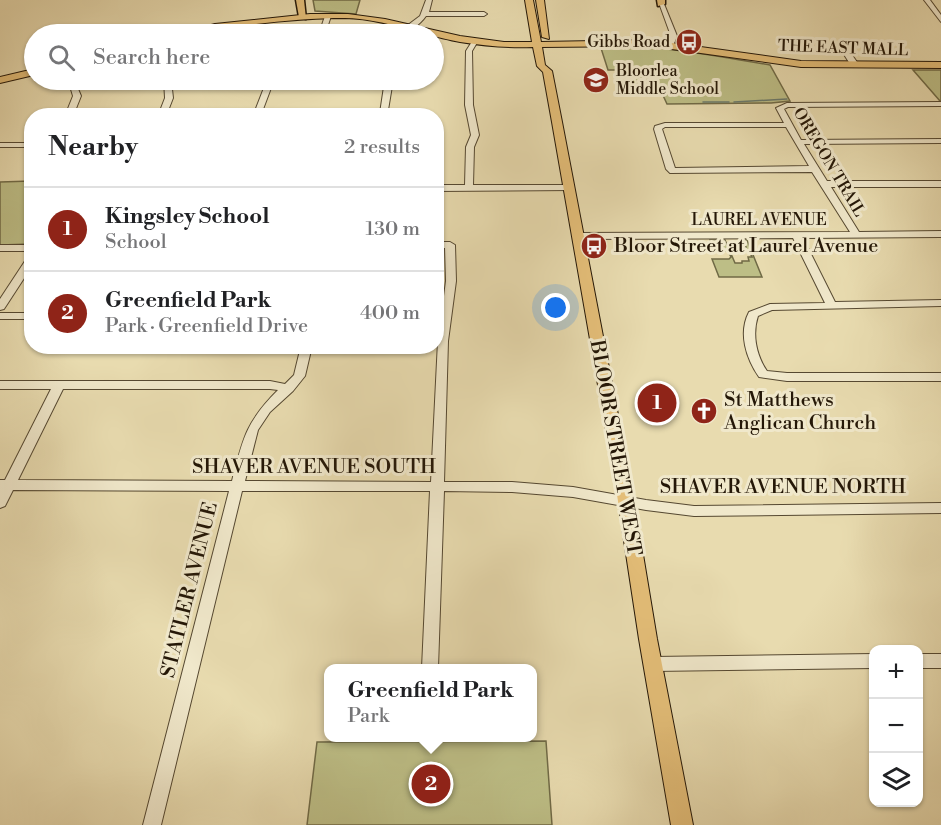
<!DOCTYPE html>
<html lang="en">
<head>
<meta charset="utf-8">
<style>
  :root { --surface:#fff; --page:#f2f2f2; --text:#202124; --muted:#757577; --line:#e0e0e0; --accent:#8f2418 }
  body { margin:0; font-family:"Libre Bodoni",serif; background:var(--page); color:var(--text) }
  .controls { position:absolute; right:18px; bottom:18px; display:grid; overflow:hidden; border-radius:12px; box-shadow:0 2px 4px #0004 }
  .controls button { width:54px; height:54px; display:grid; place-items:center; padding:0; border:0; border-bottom:2px solid var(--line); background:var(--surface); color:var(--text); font:30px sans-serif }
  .you { position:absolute; left:556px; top:308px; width:21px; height:21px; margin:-15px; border:4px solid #fff; border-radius:50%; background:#1a73e8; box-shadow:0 0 0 9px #1a73e833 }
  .badge { display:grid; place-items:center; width:39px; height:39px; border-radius:50%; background:var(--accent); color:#fff; font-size:20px; font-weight:700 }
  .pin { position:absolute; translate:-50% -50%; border:3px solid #fff; box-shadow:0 2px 6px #0006 }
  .popup { position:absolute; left:324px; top:664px; width:213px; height:78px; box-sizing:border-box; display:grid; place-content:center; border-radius:12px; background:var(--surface); filter:drop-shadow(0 2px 4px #0005); font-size:20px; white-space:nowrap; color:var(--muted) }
  .popup b { font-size:22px; color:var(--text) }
  .popup::after { content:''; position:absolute; left:50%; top:100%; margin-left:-12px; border:12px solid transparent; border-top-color:var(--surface) }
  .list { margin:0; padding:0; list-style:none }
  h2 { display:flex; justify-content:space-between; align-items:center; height:78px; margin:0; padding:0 24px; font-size:26px }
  h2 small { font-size:20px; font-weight:400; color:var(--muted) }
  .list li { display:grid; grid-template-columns:39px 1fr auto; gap:18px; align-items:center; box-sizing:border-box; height:84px; padding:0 24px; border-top:2px solid var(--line) }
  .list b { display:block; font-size:22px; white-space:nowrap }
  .list p { margin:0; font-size:20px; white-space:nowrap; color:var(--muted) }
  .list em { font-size:20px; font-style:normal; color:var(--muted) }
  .icon { flex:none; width:33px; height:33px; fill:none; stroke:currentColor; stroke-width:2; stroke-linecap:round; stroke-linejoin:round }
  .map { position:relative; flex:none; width:941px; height:825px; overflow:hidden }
  .search { position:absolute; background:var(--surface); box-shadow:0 2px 4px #0004; left:24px; top:24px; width:420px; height:66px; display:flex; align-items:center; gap:15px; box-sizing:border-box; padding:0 21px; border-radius:33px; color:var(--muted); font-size:22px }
  .panel { position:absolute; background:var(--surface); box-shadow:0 2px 4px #0004; left:24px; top:108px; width:420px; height:246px; border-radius:24px }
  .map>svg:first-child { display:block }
  .green { fill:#bdbe86; stroke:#706a46; stroke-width:1.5 }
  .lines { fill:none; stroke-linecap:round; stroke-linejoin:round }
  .stream { stroke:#69796c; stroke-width:1.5 }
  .minor-casing { stroke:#554831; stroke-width:2 }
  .major-casing { stroke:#241707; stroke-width:2 }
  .highway-casing { stroke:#241707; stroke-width:3 }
  .minor { fill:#f0e8cb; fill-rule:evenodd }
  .major { fill:#e4be78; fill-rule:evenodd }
  .highway { fill:#e4be78; fill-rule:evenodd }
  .labels { text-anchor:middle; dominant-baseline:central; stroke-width:6; stroke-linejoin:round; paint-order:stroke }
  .far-poi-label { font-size:16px; fill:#241707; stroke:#f0e8cb; text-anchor:end }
  .far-street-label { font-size:16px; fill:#241707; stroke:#f0e8cb }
  .poi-label { font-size:20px; fill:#241707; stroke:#f0e8cb; text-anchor:start }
  .street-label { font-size:20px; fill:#241707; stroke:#f0e8cb }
</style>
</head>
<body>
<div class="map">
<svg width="941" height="825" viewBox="0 0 941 825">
  <rect width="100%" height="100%" fill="#e8dbaf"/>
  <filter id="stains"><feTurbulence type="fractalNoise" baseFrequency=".00333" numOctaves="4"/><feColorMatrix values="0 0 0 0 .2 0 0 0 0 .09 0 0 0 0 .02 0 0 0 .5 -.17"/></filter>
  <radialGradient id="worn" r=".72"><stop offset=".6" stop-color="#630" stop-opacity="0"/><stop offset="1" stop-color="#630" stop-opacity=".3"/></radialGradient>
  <g class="green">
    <polygon points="313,0 360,0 356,14 315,11"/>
    <path d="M600,45c58,0 113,10 170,20l20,36 -19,2 -104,1 -6,-13h-30l-8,-21h-15z"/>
    <polygon points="913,70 941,70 941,101 940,101"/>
    <polygon points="31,181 31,244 0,245 0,182"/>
    <polygon points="710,240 725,240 735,263 742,263 742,261 749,261 748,257 752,257 749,251 743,248 746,247 743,240 747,240 762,277 719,277 712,259 729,259 731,257 728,251 714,252"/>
    <polygon points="546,741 552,825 307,825 317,742"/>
  </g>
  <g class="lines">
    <g class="stream">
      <polyline points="703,102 729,102"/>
      <polyline points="734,102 787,99"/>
    </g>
    <defs>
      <g id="minor">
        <path d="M426,0h6l-3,12h55l3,2 -3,2h-58c-6,9 -19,18 -30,18l24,-18z"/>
        <polygon points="924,0 930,0 941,15 941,22"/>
        <polygon points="659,3 664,4 677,36 673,46 668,45 671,36"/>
        <polygon points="328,14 331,16 325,34 319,34 325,16"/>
        <polygon points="215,24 227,34 221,34 212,26"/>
        <polygon points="473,40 478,41 472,51 473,105 479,135 474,147 473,185 569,185 572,186 572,190 436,191 436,185 465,185 466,147 471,135 465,105 466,51"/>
        <polygon points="842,42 856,48 854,51 850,52 859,65 858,67 852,67 843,53 833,50 830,46"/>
        <path d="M64,80c11,0 13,6 17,16l-8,20h-8l8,-20 -3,-10z"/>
        <polygon points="164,80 171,80 173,98 166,116 158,116 165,98"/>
        <polygon points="267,80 274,80 262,112 380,113 385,80 393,80 387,116 253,116"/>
        <path d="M941,102v4l-153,1 -4,2 17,31 140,-1v4l-137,1 23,37h114v6h-110l28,45 82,-1v6l-138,1 32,64 106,-2v6l-169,4 -14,6c-6,18 -2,39 9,55l20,2h154v8h-154l-28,-4c-13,-19 -21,-44 -10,-65l21,-8 55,-1 -32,-65 -216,1 -5,-3 5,-3 273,-1 -38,-60 -142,1 -4,-4 -12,-40 1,-3 10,-3h119l-8,-15 11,-5zM665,127h121l23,39 -134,2 -13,-39z"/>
        <rect x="0" y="143" width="32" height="4"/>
        <path d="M436,242h14l5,3 1,36 -8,60 -4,141h68l61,5 73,13 48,6 247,-3v10l-247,3 -48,-6 -73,-13 -61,-5 -68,-1 -6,177h-16l8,-177h-188l-81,334h-18l86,-334 -216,-1 -8,16 -5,2v-28h5l46,-91h-51v-8h270l15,3 9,-9 7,-29h11l-7,30 -12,15 -23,21 -12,18 -13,51 186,1 7,-141 8,-60 -1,-33h-9zM63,389h207l8,1c-32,32 -35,48 -46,91l-214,-1z"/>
        <rect x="0" y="245" width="32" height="6"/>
        <polygon points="32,254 32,266 4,309 0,310 0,299 29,255"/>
        <rect x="0" y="313" width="32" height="6"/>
        <polygon points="874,654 874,668 653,671 648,669 645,664 648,659 653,657"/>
        <rect x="918" y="654" width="23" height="14"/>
      </g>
      <g id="major">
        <path d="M525,0h8l8,42 109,-2 151,21 140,1v6l-140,-1 -151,-21 -108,1 3,18 7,6 10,51 70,366 25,151 36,186h-22l-32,-186 -23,-151 -64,-366 -9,-50 -6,-6 -4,-19c-24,1 -48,-1 -73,-5 -38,-7 -75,-23 -115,-24 -42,0 -82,5 -123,10 -16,1 -30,8 -45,6l38,-10 95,-10h38l37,5 75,17 44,6h28z"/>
        <polygon points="536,0 544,0 549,39 542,37"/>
        <polygon points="34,69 34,75 0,83 0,77"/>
      </g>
      <g id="highway">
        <polygon points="296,0 304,0 306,19 299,17"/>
        <polygon points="657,0 665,0 665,4 658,6"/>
      </g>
    </defs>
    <use href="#minor" class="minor-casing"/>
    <use href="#major" class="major-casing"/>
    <use href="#highway" class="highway-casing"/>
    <use href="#minor" class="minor"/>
    <use href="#major" class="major"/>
    <use href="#highway" class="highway"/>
  </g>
  <defs>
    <symbol id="bus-disc" viewBox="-11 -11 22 22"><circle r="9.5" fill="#8f2418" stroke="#f0e8cb"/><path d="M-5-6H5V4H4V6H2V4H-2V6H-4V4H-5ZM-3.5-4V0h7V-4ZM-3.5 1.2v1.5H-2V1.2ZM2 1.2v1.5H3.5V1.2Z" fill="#fff"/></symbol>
    <symbol id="school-disc" viewBox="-11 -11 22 22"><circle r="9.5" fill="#8f2418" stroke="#f0e8cb"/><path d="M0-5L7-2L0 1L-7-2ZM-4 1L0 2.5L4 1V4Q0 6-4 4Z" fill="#fff"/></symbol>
    <symbol id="church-disc" viewBox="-11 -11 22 22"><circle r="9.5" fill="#8f2418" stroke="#f0e8cb"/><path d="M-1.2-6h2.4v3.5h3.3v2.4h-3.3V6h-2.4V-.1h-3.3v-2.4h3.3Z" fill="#fff"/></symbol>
  </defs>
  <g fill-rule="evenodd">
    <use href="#bus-disc" x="674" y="27" width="30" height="30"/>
    <use href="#school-disc" x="581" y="65" width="30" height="30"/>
    <use href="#bus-disc" x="579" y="231" width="30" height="30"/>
    <use href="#church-disc" x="689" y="396" width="30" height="30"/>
  </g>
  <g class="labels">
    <g class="far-poi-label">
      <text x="670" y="42">Gibbs Road</text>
      <text x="616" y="71" text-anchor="start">Bloorlea<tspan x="616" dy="18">Middle School</tspan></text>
    </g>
    <g class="far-street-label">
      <text transform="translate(843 48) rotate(2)">THE EAST MALL</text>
      <text transform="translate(829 162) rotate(59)">OREGON TRAIL</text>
      <text x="759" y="220">LAUREL AVENUE</text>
    </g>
    <g class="poi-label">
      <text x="614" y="246">Bloor Street at Laurel Avenue</text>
      <text x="724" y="400">St Matthews<tspan x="724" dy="23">Anglican Church</tspan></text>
    </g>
    <g class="street-label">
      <text transform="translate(615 448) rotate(80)">BLOOR STREET WEST</text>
      <text x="314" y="467">SHAVER AVENUE SOUTH</text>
      <text x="783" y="487">SHAVER AVENUE NORTH</text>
      <text transform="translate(190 590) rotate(-76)">STATLER AVENUE</text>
    </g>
  </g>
  <rect width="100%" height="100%" filter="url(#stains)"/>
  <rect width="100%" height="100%" fill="url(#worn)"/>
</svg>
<div class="controls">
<button>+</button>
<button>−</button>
<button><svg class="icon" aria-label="layers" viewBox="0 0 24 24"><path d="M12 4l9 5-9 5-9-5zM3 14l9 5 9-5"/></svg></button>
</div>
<div class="you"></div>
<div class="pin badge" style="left:657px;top:403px">1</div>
<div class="pin badge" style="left:431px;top:784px">2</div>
<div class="popup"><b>Greenfield Park</b>Park</div>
<div class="search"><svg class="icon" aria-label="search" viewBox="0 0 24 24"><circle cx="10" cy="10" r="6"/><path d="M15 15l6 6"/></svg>Search here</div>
<section class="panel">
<h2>Nearby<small>2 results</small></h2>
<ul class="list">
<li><span class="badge">1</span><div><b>Kingsley School</b><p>School</p></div><em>130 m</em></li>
<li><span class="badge">2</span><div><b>Greenfield Park</b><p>Park · Greenfield Drive</p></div><em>400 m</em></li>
</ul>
</section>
</div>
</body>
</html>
